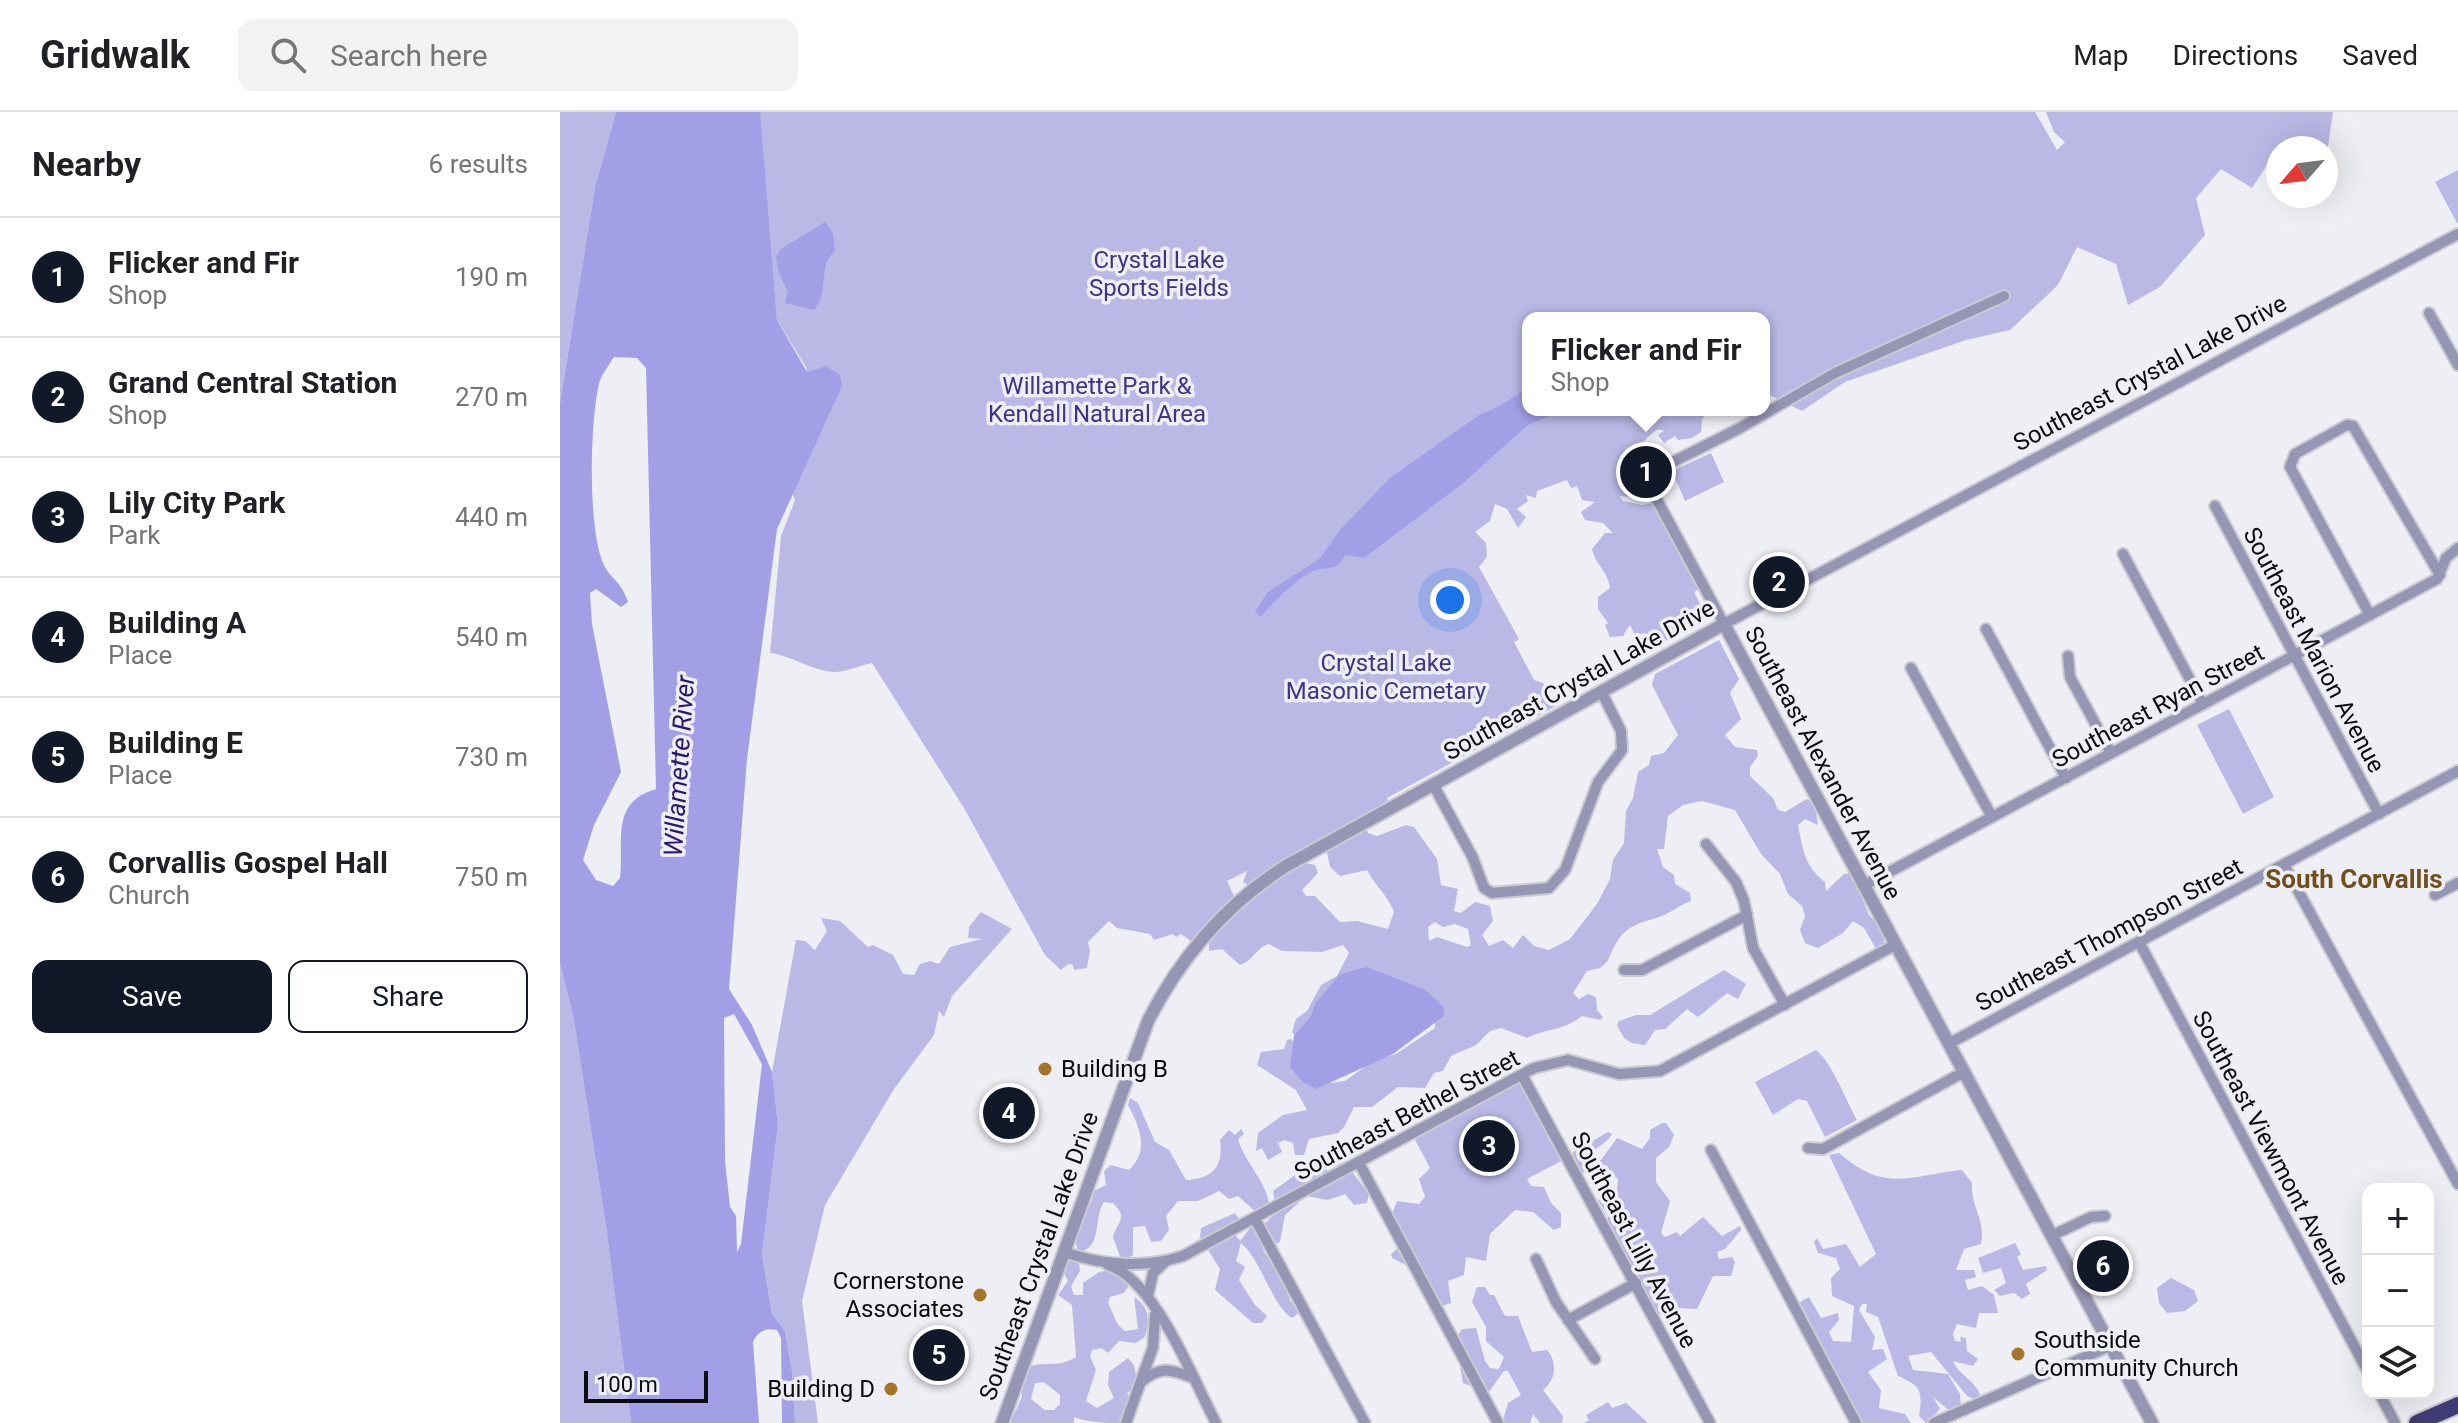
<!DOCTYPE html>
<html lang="en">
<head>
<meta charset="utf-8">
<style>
  :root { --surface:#fff; --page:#f2f2f2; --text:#202124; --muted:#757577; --line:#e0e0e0; --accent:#111827 }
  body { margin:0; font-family:Roboto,sans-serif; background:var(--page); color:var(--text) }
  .controls { position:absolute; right:24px; bottom:24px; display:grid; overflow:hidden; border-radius:16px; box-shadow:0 8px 32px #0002 }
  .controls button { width:72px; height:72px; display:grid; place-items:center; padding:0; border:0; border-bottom:2px solid var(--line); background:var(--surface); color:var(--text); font:40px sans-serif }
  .compass { position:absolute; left:1706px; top:24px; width:72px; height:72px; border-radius:50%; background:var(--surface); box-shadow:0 8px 32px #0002; rotate:242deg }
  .scale { position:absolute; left:24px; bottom:20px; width:124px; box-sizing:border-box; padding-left:8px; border:4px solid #0c0c0e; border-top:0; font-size:22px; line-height:28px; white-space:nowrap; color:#0c0c0e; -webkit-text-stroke:6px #eeeef5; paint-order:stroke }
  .you { position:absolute; left:890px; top:488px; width:28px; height:28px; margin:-20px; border:6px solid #fff; border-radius:50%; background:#1a73e8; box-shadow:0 0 0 12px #1a73e833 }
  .badge { display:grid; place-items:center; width:52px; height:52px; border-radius:50%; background:var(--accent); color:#fff; font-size:26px; font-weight:700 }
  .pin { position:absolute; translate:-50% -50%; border:4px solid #fff; box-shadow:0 2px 8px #0006 }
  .popup { position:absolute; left:962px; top:200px; width:248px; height:104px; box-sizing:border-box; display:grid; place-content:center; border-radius:16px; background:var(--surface); filter:drop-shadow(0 2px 6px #0005); font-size:26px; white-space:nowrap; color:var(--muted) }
  .popup b { font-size:30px; color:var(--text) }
  .popup::after { content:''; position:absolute; left:50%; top:100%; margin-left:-16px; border:16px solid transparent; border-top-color:var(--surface) }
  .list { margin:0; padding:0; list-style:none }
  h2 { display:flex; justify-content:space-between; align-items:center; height:104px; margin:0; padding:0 32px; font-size:34px }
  h2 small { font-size:26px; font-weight:400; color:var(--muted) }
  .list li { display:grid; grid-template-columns:52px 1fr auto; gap:24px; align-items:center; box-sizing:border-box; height:120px; padding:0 32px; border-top:2px solid var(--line) }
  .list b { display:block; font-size:30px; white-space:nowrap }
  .list p { margin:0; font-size:26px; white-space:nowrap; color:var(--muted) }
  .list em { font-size:26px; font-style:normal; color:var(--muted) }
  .actions { display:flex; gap:16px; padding:24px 32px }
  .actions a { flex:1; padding:18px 0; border:2px solid var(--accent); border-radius:16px; text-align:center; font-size:28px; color:var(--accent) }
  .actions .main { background:var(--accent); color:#fff }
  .icon { flex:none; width:44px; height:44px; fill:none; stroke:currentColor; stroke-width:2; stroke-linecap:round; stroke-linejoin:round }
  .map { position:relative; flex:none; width:1898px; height:1311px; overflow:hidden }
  header { display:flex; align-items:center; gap:48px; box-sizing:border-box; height:112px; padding:0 40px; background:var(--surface); border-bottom:2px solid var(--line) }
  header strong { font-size:38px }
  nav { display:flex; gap:44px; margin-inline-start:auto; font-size:28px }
  .search { width:560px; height:72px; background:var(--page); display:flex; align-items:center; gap:20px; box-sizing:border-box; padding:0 28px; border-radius:16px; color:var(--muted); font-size:30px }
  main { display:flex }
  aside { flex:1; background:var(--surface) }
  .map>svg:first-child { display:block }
  .green { fill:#bab9e6; fill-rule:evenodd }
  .water { fill:#a29fe7; fill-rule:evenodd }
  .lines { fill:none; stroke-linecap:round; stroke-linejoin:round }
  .minor-casing { stroke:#cacad0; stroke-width:14 }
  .tertiary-casing { stroke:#cacad0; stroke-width:16 }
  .trunk-casing { stroke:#cacad0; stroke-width:20 }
  .minor { stroke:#9595b4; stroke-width:10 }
  .tertiary { stroke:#9595b4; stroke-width:12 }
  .trunk { stroke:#423c76; stroke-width:16 }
  .poi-dot { fill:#a57629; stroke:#eeeef5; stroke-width:3 }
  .labels { text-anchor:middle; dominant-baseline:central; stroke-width:7; stroke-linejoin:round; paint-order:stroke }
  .park-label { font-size:24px; fill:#413486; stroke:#eeeef5 }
  .street-label { font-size:24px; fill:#0c0c0e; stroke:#eeeef5 }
  .poi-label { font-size:24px; fill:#0c0c0e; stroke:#eeeef5; text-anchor:start }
  .water-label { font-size:26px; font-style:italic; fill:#2c196b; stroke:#eeeef5 }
  .neighbourhood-label { font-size:26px; font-weight:bold; fill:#6f4f1b; stroke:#eeeef5 }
</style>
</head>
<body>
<header>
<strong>Gridwalk</strong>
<div class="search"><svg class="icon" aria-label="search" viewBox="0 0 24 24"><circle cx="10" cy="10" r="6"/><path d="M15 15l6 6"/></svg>Search here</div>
<nav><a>Map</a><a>Directions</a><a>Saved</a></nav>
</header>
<main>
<aside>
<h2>Nearby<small>6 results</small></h2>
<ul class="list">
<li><span class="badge">1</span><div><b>Flicker and Fir</b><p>Shop</p></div><em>190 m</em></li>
<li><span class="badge">2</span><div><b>Grand Central Station</b><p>Shop</p></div><em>270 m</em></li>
<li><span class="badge">3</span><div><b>Lily City Park</b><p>Park</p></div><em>440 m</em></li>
<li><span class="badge">4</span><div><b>Building A</b><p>Place</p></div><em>540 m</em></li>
<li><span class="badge">5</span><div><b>Building E</b><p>Place</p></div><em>730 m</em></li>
<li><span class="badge">6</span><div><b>Corvallis Gospel Hall</b><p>Church</p></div><em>750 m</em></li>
</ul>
<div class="actions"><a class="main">Save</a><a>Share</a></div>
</aside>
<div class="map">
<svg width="1898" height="1311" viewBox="0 0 1898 1311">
  <rect width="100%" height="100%" fill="#eeeef5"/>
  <g class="green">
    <polygon points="0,0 56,0 35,75 0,291"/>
    <path d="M199,0h1276l22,38 8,-8 -11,-10 -8,-20h287l-7,48v-12h-15l-5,-11 -16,11h-12v8l-9,6 -17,26 -31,-19 -25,29 9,37 -45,52 -32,18 -12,-41 -39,-17 -19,38 -48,45 -44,10 -121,42 -43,29 -32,-16 -6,-15v-62h-236v92h183l-9,9 -1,13 -9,6 -14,2 -3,-4 -11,7 -6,-8 6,-4 -6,-2c-14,10 -20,17 -25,34l2,2 -13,5 6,18 11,4 -1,6 -18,-2 3,5 19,4 10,-2 48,85 -6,4 13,26 -51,28 -5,-2 -6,-11 -10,2 -5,-10 -7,11 -13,1 -5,-12 3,-2 -10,-14v-12l12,-9c-2,-17 -14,-22 -18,-39l13,-16h8l-10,-10 -18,-3 -4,-8 14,-10 -13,-2 -5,-14 -6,2 -4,-8 -30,11 -1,7 -10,-3 2,6 -11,8 9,8 -8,11 -11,-19 -12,-5 -5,17 -15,11 11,11 1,14 -8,10 40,72 -5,3 20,38 9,3 13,23 -169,92 4,13 -25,17 2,5 9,3 29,-11 8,2 23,32 4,26 17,4 -4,22 7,2 14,-11 15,4 3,15 -11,14 7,11 14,-6 10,8 10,-13 11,11 15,4 21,-11 27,-35 13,-25 3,-19 11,-17 2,-32 7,-13 5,-26 11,-7 2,-9 13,-3 14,-18 -26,-50 3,-11 64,-34 20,39 -9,14 11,26 -16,16 10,12 22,3 1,6 -8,11v9l23,22 5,12 7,2 22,-13 8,5 3,21 -13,-6 -7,6c5,24 6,41 27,57l1,9 18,-17 8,-1 17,42 15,16v14l-8,4 -12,-21 -11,-7 -10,12 -25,15 -13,-5 -5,-13 5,-14 -3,-10 -14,-12 -8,-20 -19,-20 -26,-44 -33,-9 -19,4 -15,11 -4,33h-7l6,18 11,8 1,9 15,9 1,8c-12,4 -23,14 -35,17 -32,9 -35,14 -49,44l-7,6 -13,3 -14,22 6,6 9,-5 8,3 1,13 6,7 -3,3 -18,-4c-21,16 -32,11 -55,22l-26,-10 -11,3 -14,14 -25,11 -8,15 -9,2 -9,15 -27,-1 -26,20h-18l-10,20 -6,6 -29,6 -5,16h-9l-2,-12 -9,-3 -6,3 4,9 -14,8 -6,-12 -6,3 2,-18 25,-18 24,-5 -11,-20 -39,-25 4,-13 23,-3 3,-9 4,-1 40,44 14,-2 28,-20 23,-7 39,-26v-10l-113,-11 -27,29 -3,-4 4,-13 11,-8 14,-26 16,-9 12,-23 -6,-8 -21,7 -40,-1 -13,-7c-12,3 -15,16 -29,21l-18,-16 -13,2v-14l10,-6 32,-44 -8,-5 4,-11 -20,10 7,15 -43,45 -10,-7 -5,3 -3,-3 -19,6 -4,-6 -33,-6 -8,-7 -21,21 2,9 -3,17 -13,2 -1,-5 -5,-1 -7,6 -16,-15 -81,-147 -92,-145c-12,2 -28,10 -39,9 -23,-2 -40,-16 -63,-19l11,-117 14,-36 -3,-7 17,-112 -3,-14 -29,-47zM763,739l4,2 3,14 10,9 27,-6c8,16 20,24 27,42l-6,17 -31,-8 -17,1 -25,-26h-9l-4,-6 16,-17 -3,-8 -9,-2 -1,-5zM875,810l8,5 12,-3 13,5 3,16 -4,2 -30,-10 -8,4 -1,-14z"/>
    <polygon points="1898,58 1898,111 1897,111 1875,70"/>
    <polygon points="1151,341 1164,370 1125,389 1112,359"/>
    <polygon points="1669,597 1714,685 1683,702 1637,613"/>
    <polygon points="421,800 452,817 392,884 384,905 379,899 374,923 334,977 265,1093 242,1189 258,1311 235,1311 232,1259 225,1219 212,1202 202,1142 218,1013 212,960 236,828 245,829 255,838 267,819 261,806 280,809 308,835 313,833 333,843 343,862 354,863 360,852 370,849 379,852 390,835 422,827 408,826 409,815"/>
    <polygon points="0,852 13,903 46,1114 71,1311 0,1311"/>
    <path d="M1164,858l22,14 -8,15 -11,-6 -29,24 -11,-8 -22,20 -10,1 -10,15c-17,-2 -20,-3 -28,-20l2,-4 17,-6h14z"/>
    <path d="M1256,938c17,14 29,49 41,70l-32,17 -18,-36 -9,-2 -25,16 -18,-33z"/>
    <polygon points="962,963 1007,1046 967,1067 971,1074 984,1075 991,1091 1001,1101 1001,1115 994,1118 973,1100 955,1098 930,1122 926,1149 906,1145 904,1163 888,1169 891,1191 882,1194 850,1155 832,1146 831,1142 845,1129 831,1105 837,1089 859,1092 865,1085 859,1067 870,1056 852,1022"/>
    <path d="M570,986l8,5 17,39 14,8 17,30c26,-1 38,-13 34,-40l9,-10 6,5 6,-6 3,5 -6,5c7,25 31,44 32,71l-13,3 -19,-17 -9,3 -10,-8 -21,10h-20l-12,15 3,14 -8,11 -10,1 -6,-16 -12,1v28l-11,7 -9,-25c4,-15 16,-19 0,-34l-9,-1c-11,15 -1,46 -25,50 -12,-23 13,-39 15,-61l12,-6 -2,-14 7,-6 18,5c21,-20 11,-42 -1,-65z"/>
    <path d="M1102,1011h4l8,12 -5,12 -13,11v24l14,19 -9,32 4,4 12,-5 3,4 23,-19 19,19 18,-10 1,4 -16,19 -8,3 2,7 13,-2 3,5 -4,14h-18l-16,33 -18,-1 -8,10 -16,-5 -20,-44 -8,-4 -22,-31 3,-18 -10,-16 6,-7 13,-2 1,-12 -14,-12 -22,6 -10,-16 1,-5 35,-20 4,2c-6,11 -19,14 -25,24l14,2 16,-22 25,11 8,-11v-8z"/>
    <path d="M1279,1041c47,41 71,22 123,17l10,13c-2,22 14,38 9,61l-17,5 -8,21h18l2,7 -11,3 3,10 14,-4 12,9 4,18h-19l-3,15 -19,-4 -4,10 2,7 6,1 -1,-5 6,1 1,13 11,8 -5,7 -20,-5c5,14 22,18 28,36l-5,3 -9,-4 -36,-44 -23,4 5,14 35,4 12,20 1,12 -11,5 -17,-14 7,12 -14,14 -7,-7c4,-25 2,-30 -21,-40l-20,-59 -12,-5 1,-8h-5l-3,6 16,27 -3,13 11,-1 4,10 -19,13 13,18 -2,18 26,6 6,9h-50l-61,-121 9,-5 12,21 17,-5 1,7 -10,12 4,9 18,1 3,-36 -22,-10 -1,-18 9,-9 -4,-11 -18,-5 -4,-11 3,-4 6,11 23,-5 14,23 16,-13 -47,-99z"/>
    <path d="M784,1049l25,33 -2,9 -13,2 -9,-11 -17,6 -22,-4 -21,19 -5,27 -5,2 -7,-5 -6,5 2,8 20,27 6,22 10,11 -8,6c-20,-12 -30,-57 -51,-75l-5,18 9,6 -6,13 16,25 12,11 -5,7h-9l-38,-33 5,-21 -20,-32 1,-9 34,-15 5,8 -5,13 5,7 11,-14 13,-3 13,-12 -4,-21 40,-29 15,9z"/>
    <polygon points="1455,1131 1461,1142 1457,1145 1463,1158 1486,1154 1487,1158 1466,1172 1470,1182 1462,1187 1454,1181 1440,1184 1434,1178 1446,1171 1441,1156 1423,1161 1418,1146"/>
    <path d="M511,1147l8,2 1,10 -9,15 3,9h9v-12l16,-11 14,-2 12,6 4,9 -5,8 -14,4 -2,6 10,22 7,6 13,-2 -4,-32c17,10 16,28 10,41l-9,5 -16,-2 -11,12 -7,-5 -9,2 -2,6 6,14 -10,31 11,7 17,-10 -6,-13 1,-13 19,-14 6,7 4,20 -11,8 4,8 -7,22c-19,0 -33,0 -50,-6v6h-64l12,-26 -1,-16 4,-13c19,-8 32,1 51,-11l-4,-52 -14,-10 10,-14 -6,-12zM484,1270l16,13v9l-6,6h-9l-14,-11 4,-16z"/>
    <polygon points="1611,1166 1634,1178 1638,1189 1625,1199 1607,1201 1599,1191 1597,1176"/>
    <path d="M917,1175h8l5,8h4l11,21h13l14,36 15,-2c11,13 9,29 -4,40l20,26 -1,7h-22l-7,-9 -3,9h-28l6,-20 13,-8 -13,-24h-4l-16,22 -25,-10 -8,-43 7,-11 14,-1 9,33 5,7 9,1 5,-12 -18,-16v-14l-14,-25z"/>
    <polygon points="1048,1290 1052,1296 1066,1291 1088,1311 1024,1311 1029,1308 1026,1303"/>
  </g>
  <g class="water">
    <path d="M56,0h144l17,208 30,52 19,-6 14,9 2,11 -65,143 -30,230 -18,230 23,36 20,47 6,53 -16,129 10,60 13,17 7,40 3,52h-13l-1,-85 -4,-8c-11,-3 -20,2 -24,12l6,81h-128l-25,-197 -33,-211 -13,-51v-561l35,-216zM54,245l23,1 9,10 10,421c-46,13 -32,51 -36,89l-7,8 -17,-6 -13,-20 11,-35 27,-53 -29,-148 -2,-31 6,-4 25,18 7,-5c-7,-21 -15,-21 -23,-35 -18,-32 -15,-147 -6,-183 2,-9 10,-19 15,-27zM174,902l28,50 -21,180 -4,8 -1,-36 -6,-9 -5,-46 -1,-143z"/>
    <path d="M265,110l8,11 2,18c-19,17 -4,38 -21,59l-29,-7 3,-11 -9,-19 -3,-16 5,-8z"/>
    <path d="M968,275v23h35l-35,15 -66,59 -98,74 -19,-3c-7,17 -17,11 -32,16 -16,7 -40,32 -53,46l-5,-6 13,-19 51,-33 21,-29 50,-52 89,-63 21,-9z"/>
    <polygon points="806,855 864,877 884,895 884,904 833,942 756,977 743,970 730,955 734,924 751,904 755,892 779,863"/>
  </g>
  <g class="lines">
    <defs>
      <g id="minor">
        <polyline points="1444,184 1275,261 1180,316 1089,362 1089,373 1164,512 1898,122"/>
        <polyline points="1869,201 1898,253"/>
        <polyline points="1655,394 1819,702"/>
        <polyline points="1563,442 1643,592"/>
        <polyline points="1810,503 1730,355 1735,342 1787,313 1793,314 1880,463"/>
        <polyline points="1426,517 1506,666"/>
        <polyline points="1508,544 1510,565 1551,641"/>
        <polyline points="1351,556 1432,705"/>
        <polyline points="874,674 913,746 924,776 932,781 989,776 1005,758 1038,670 1062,638 1061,619 1042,581"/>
        <polyline points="1146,732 1176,770 1184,789 1193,836 1225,893"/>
        <polyline points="1724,753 1898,1072"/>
        <polyline points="1303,774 1877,467 1886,446 1898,436"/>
        <polyline points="1875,783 1898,771"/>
        <polyline points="1579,830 1808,1260"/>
        <polyline points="1064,858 1082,858 1187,803"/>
        <polyline points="1388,932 1898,659"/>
        <polyline points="962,963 1150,1311"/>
        <polyline points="1248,1036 1263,1037 1404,960"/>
        <polyline points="1151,1038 1296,1311"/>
        <polyline points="799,1051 938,1311"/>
        <polyline points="695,1107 805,1311"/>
        <polyline points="1493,1123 1531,1105 1545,1104"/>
        <path d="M504,1140c37,13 80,17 119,4l351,-188 34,-8 51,14 41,-3 235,-126"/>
        <polyline points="976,1147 996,1190 1035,1247"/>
        <path d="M548,1153c48,15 85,115 108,158"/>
        <polyline points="588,1184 593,1161 605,1150"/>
        <polyline points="1008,1208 1076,1171"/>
        <path d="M581,1270c19,-16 29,-13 50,-5"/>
        <polyline points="1819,1281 1835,1311"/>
        <polyline points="566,1311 593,1235 595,1203"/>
        <polyline points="1374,1311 1550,1234"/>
      </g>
      <path id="tertiary" d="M442,1311l146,-402c33,-65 77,-116 138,-155l438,-242 428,799"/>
      <polyline id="trunk" points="1857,1311 1898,1293"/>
    </defs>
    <use href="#minor" class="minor-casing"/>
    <use href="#tertiary" class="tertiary-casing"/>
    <use href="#trunk" class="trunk-casing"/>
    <use href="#minor" class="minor"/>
    <use href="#tertiary" class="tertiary"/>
    <use href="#trunk" class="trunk"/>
  </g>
  <g class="poi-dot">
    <circle cx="485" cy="957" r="8"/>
    <circle cx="420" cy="1183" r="8"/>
    <circle cx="1458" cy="1242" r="8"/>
    <circle cx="331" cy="1277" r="8"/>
  </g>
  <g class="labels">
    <g class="park-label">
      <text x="599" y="148">Crystal Lake<tspan x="599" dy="28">Sports Fields</tspan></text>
      <text x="537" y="274">Willamette Park &amp;<tspan x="537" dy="28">Kendall Natural Area</tspan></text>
      <text x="826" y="551">Crystal Lake<tspan x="826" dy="28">Masonic Cemetary</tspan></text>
    </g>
    <g class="street-label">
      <text transform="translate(1590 261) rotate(-28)">Southeast Crystal Lake Drive</text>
      <text transform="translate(1754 538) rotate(62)">Southeast Marion Avenue</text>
      <text transform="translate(1019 568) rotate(-29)">Southeast Crystal Lake Drive</text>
      <text transform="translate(1598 594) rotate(-28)">Southeast Ryan Street</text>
      <text transform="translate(1263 651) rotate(62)">Southeast Alexander Avenue</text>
      <text transform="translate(1549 823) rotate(-28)">Southeast Thompson Street</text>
      <text transform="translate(847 1003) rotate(-28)">Southeast Bethel Street</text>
      <text transform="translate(1711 1036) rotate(62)">Southeast Viewmont Avenue</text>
      <text transform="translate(1074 1128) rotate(62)">Southeast Lilly Avenue</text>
      <text transform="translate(479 1144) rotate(-70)">Southeast Crystal Lake Drive</text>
    </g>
    <g class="poi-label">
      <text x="501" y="957">Building B</text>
      <text x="404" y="1169" text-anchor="end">Cornerstone<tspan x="404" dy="28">Associates</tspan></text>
      <text x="1474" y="1228">Southside<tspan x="1474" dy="28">Community Church</tspan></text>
      <text x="315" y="1277" text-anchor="end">Building D</text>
    </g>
    <g class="water-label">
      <text transform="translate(119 654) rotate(-86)">Willamette River</text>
    </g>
    <g class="neighbourhood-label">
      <text x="1794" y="767">South Corvallis</text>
    </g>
  </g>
</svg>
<div class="controls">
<button>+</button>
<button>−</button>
<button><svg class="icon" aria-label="layers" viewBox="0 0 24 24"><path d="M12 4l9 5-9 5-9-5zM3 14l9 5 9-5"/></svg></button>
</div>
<svg class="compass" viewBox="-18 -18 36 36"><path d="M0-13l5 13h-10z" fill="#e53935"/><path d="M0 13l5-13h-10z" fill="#757577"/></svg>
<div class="scale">100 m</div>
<div class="you"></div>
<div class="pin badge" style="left:1086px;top:360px">1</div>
<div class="popup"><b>Flicker and Fir</b>Shop</div>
<div class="pin badge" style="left:1219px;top:470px">2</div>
<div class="pin badge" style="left:929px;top:1034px">3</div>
<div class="pin badge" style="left:449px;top:1001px">4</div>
<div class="pin badge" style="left:379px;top:1243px">5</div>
<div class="pin badge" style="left:1543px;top:1154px">6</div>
</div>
</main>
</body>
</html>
